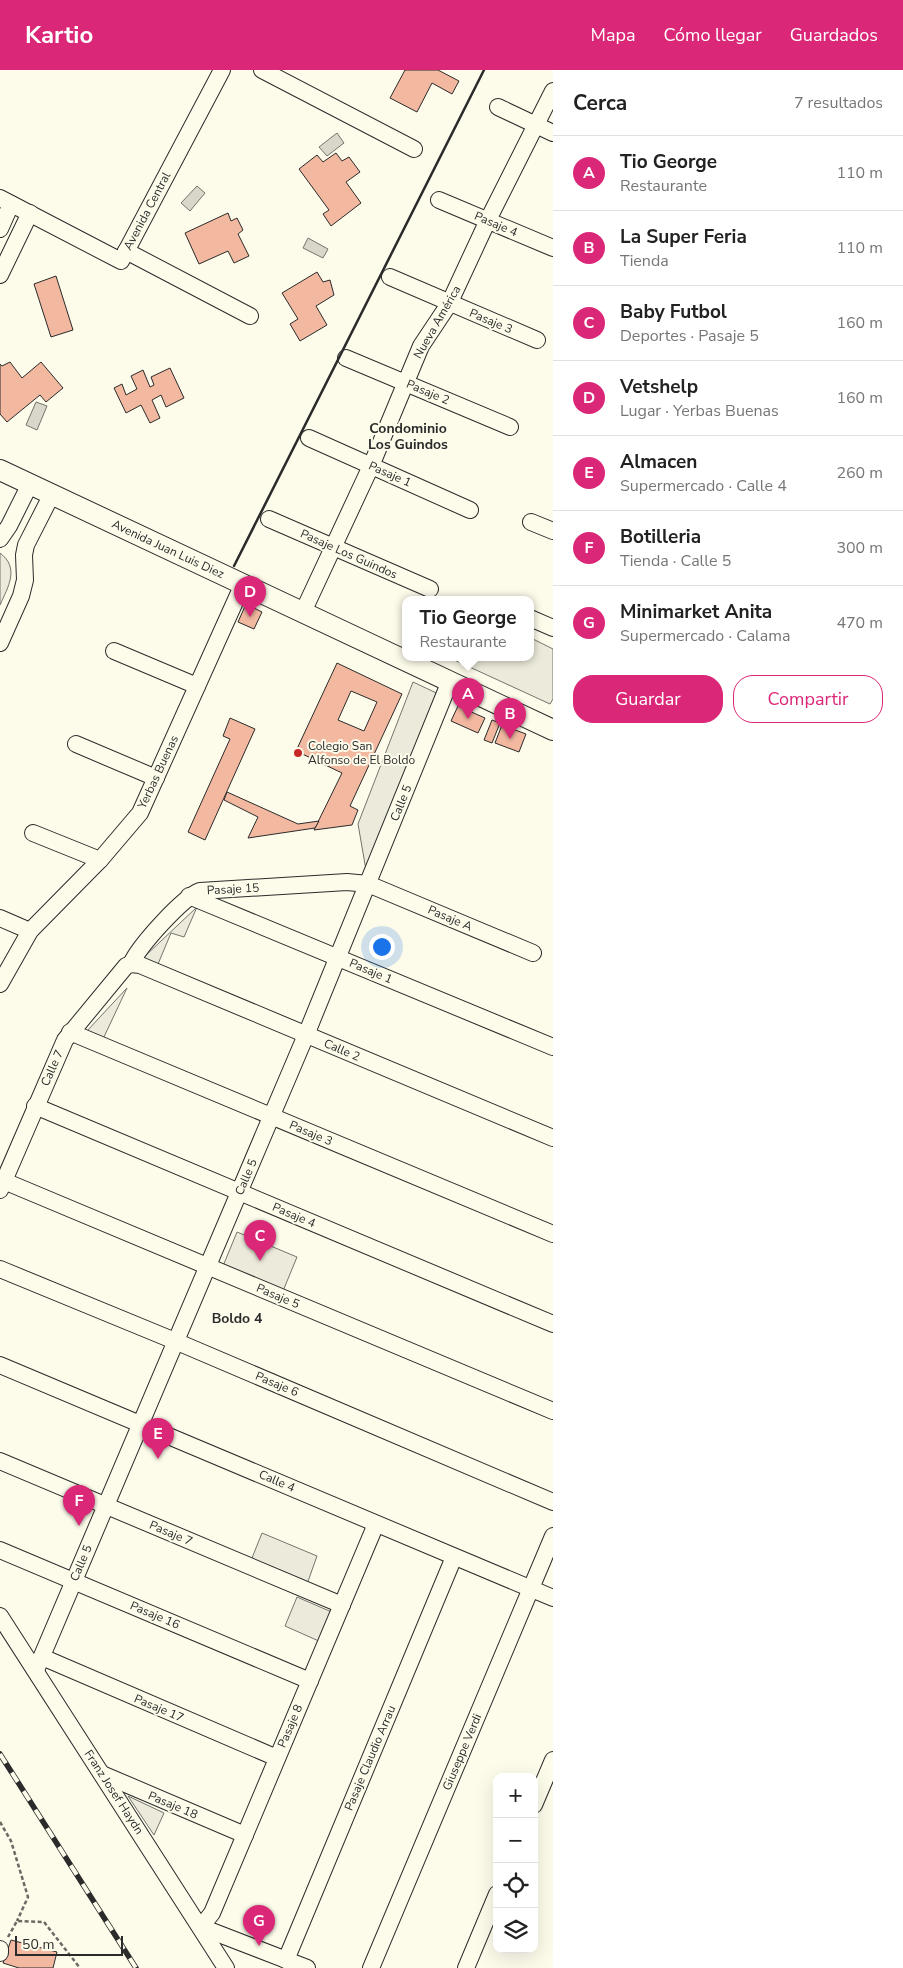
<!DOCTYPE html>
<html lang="es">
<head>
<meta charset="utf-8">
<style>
  :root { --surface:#fff; --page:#f2f2f2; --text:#222; --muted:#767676; --line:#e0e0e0; --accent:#db2777 }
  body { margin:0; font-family:"Nunito Sans",sans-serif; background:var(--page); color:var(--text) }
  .controls { position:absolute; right:15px; bottom:15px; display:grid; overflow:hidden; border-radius:10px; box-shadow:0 5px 20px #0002 }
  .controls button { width:45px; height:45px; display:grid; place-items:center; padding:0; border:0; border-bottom:1px solid var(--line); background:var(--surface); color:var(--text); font:25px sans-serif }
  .scale { position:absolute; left:15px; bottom:12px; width:108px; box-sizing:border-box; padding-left:5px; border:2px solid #2b2b2b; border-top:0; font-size:14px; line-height:18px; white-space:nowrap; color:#2b2b2b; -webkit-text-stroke:4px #fdfbea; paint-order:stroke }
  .you { position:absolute; left:381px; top:876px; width:18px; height:18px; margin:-12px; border:4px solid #fff; border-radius:50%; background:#1a73e8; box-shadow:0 0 0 8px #1a73e833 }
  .badge { display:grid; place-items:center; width:32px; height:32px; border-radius:50%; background:var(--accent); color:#fff; font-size:16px; font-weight:700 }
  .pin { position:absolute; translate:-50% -41px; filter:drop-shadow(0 1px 2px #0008) }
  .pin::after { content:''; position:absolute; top:26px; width:18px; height:15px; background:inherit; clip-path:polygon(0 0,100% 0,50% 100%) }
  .popup { position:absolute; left:402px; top:526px; width:132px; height:65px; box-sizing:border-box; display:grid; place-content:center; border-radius:10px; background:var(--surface); filter:drop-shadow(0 1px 4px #0005); font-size:16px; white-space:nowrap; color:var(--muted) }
  .popup b { font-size:19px; color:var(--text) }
  .popup::after { content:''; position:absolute; left:50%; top:100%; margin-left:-10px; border:10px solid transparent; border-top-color:var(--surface) }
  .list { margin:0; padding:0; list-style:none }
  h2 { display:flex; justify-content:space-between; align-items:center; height:65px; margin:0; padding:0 20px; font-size:21px }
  h2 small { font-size:16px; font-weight:400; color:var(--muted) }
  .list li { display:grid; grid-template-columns:32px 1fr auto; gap:15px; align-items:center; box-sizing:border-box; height:75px; padding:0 20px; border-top:1px solid var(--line) }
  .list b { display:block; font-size:19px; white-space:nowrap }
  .list p { margin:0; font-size:16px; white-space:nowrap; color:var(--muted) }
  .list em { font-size:16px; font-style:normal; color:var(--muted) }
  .actions { display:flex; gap:10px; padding:15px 20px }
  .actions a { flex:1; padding:11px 0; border:1px solid var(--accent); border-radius:20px; text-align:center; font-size:18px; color:var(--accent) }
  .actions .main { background:var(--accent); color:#fff }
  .icon { flex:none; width:28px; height:28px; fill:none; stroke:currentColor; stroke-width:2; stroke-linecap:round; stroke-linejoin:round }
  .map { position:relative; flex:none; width:553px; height:1898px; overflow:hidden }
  header { display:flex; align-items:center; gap:30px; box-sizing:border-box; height:70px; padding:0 25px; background:var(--accent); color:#fff }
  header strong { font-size:24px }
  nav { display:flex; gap:28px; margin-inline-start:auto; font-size:18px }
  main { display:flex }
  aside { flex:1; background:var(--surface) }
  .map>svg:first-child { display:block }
  .green { fill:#ecebdb; stroke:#74746e }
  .water { fill:#d8d7c9; stroke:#74746e }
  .building { fill:#f2b8a0; stroke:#2b2b2b; fill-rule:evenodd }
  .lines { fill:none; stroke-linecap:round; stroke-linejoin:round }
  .minor-casing { stroke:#2b2b2b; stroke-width:18 }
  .major-casing { stroke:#2b2b2b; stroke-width:22 }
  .path { stroke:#6a6964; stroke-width:2.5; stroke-dasharray:4 2.5; stroke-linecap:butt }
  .minor { stroke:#fdfbea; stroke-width:16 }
  .major { stroke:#fdfbea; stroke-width:20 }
  .rail-casing { stroke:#2b2b2b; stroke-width:5.5 }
  .rail { stroke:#fdfbea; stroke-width:4; stroke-dasharray:11; stroke-linecap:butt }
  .wall { stroke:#2b2b2b; stroke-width:2.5 }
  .poi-dot { fill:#c62828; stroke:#fdfbea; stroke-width:2 }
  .labels { text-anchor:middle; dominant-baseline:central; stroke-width:4; stroke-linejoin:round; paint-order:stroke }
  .street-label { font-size:12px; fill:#2b2b2b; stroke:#fdfbea }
  .poi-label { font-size:12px; fill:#2b2b2b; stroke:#fdfbea; text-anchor:start }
  .neighbourhood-label { font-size:14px; font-weight:bold; fill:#2b2b2b; stroke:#fdfbea }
</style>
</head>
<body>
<header>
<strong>Kartio</strong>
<nav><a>Mapa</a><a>Cómo llegar</a><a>Guardados</a></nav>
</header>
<main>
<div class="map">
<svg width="553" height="1898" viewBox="0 0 553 1898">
  <rect width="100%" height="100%" fill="#fdfbea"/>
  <g class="green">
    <path d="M0,483c20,15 8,34 0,52z"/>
    <polygon points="531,568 553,579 553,629 550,634 450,588 530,588"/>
    <polygon points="413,612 445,627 366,800 358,754"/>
    <polygon points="197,837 184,867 171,863 158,894 143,888"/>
    <polygon points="127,918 103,969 86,962"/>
    <polygon points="237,1162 297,1187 283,1221 223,1196"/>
    <polygon points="262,1463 317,1486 306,1517 250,1493"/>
    <polygon points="297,1527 334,1543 321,1572 285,1556"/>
    <polygon points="128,1726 164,1743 154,1765"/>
  </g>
  <g class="water">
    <polygon points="337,63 344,73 327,86 319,77"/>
    <polygon points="197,116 205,123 190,141 181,133"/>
    <polygon points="308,168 328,179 323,188 303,178"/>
    <polygon points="36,332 47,336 37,360 26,355"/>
  </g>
  <g class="building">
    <polygon points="405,0 438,0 459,11 452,24 432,13 417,42 390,28"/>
    <polygon points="336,83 342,91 349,87 360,102 346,112 361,133 331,156 323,144 329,140 299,99 317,85 323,92"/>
    <polygon points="228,143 231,151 237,148 243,160 238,164 249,186 234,193 228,181 199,194 185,163"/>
    <polygon points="317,202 323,212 330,210 334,225 316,236 327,255 300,271 290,254 298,249 282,223"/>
    <polygon points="56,206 73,260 51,267 34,214"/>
    <polygon points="10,292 22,308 41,292 63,318 46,332 40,325 7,352 0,344 0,294 2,296"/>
    <polygon points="170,298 184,328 166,337 161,325 152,330 160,348 150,353 141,335 126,343 114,318 122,314 126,325 137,319 131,306 143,300 150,317 154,315 151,307"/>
    <polygon points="246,534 262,542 254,559 238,552"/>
    <path d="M337,593l65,31 -52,112 8,4 -6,15 -38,5 28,-57 -46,-22zM351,621l26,11 -13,29 -26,-11z"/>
    <polygon points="458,636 485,648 478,663 451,651"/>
    <polygon points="230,648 255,659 205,770 188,762 230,669 223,666"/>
    <polygon points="492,650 500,653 492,673 484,670"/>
    <polygon points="502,655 526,664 519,682 495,673"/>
    <polygon points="227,722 298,754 319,751 315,758 248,768 258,747 224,730"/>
    <polygon points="11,1870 57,1882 53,1898 19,1898 3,1893"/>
  </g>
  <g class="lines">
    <defs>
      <g id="minor">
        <polyline points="262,0 414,79"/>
        <polyline points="498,37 553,63"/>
        <polyline points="0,128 121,191 222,0"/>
        <polyline points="439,130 553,178"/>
        <polyline points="0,159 11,134"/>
        <polyline points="126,181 250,246"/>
        <polyline points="0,205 30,143"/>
        <polyline points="390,207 537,270"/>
        <polyline points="346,288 510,357"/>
        <polyline points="309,368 470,440"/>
        <polyline points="269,449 430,519"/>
        <polyline points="531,452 553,461"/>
        <polyline points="0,469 9,456 30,414"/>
        <polyline points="303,542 371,396 421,276 449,234 488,150 553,21"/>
        <polyline points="530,548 553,558"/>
        <polyline points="0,573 21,526 25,510 24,485 26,475 52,424"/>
        <polyline points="114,581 197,616"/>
        <polyline points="76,674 156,708"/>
        <polyline points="33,763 100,790"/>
        <polyline points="189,826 553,977"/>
        <polyline points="0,848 30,861"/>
        <polyline points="131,894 140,895 553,1068"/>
        <path d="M131,894c8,-18 51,-66 69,-73l147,-9 21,2 165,69"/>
        <polyline points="0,914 30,861 100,790 140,743 243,514"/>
        <polyline points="70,962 553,1164"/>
        <polyline points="35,1036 553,1254"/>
        <polyline points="4,1111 553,1341"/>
        <polyline points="0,1120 65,970 126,896 131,894"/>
        <polyline points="0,1199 175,1271 553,1432"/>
        <polyline points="0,1295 553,1528"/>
        <polyline points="0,1391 342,1535"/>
        <polyline points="0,1480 310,1611"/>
        <polyline points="0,1546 226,1898"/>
        <polyline points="42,1587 277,1688"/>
        <polyline points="36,1600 306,965 450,611"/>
        <polyline points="102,1704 245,1765"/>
        <polyline points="534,1735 553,1690"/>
        <polyline points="0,1879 0,1883"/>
        <polyline points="286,1890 454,1487"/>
        <polyline points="307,1898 201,1857 212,1843 376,1454"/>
        <polyline points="371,1898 553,1466"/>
        <polyline points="466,1898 497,1824"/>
      </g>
      <polyline id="major" points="0,400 553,660"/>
    </defs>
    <use href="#minor" class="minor-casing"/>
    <use href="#major" class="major-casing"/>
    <g class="path">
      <polyline points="0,1752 11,1771 28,1827 17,1851"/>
      <polyline points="8,1867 17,1851 44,1852 80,1898"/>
    </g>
    <use href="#minor" class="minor"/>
    <use href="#major" class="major"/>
    <defs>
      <polyline id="rail" points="0,1684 136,1898"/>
    </defs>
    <use href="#rail" class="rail-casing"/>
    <use href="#rail" class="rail"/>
    <polyline class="wall" points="234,496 484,0"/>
  </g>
  <circle class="poi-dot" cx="298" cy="683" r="5"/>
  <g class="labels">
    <g class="street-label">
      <text transform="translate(147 141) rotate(-62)">Avenida Central</text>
      <text transform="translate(496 154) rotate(23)">Pasaje 4</text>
      <text transform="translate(491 251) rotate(23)">Pasaje 3</text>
      <text transform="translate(437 252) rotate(-60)">Nueva América</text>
      <text transform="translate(428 322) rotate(23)">Pasaje 2</text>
      <text transform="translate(390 404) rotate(24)">Pasaje 1</text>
      <text transform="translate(168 479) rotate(25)">Avenida Juan Luis Diez</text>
      <text transform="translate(349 484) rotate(24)">Pasaje Los Guindos</text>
      <text transform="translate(158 702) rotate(-65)">Yerbas Buenas</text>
      <text transform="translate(401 733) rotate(-68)">Calle 5</text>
      <text transform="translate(233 819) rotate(-3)">Pasaje 15</text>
      <text transform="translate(450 848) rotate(23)">Pasaje A</text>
      <text transform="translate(371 901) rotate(23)">Pasaje 1</text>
      <text transform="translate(342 980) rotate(23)">Calle 2</text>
      <text transform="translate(52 998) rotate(-66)">Calle 7</text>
      <text transform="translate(311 1063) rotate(23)">Pasaje 3</text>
      <text transform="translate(246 1107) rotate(-67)">Calle 5</text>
      <text transform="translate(294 1145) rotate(23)">Pasaje 4</text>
      <text transform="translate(278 1226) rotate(23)">Pasaje 5</text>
      <text transform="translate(277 1314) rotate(23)">Pasaje 6</text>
      <text transform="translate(277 1411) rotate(23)">Calle 4</text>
      <text transform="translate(171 1463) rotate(23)">Pasaje 7</text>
      <text transform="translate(81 1493) rotate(-67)">Calle 5</text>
      <text transform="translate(155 1545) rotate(23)">Pasaje 16</text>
      <text transform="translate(159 1638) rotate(23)">Pasaje 17</text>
      <text transform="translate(290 1656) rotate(-67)">Pasaje 8</text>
      <text transform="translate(462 1682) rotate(-67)">Giuseppe Verdi</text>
      <text transform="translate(370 1688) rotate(-67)">Pasaje Claudio Arrau</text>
      <text transform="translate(114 1722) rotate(57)">Franz Josef Haydn</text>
      <text transform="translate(173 1735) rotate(23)">Pasaje 18</text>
    </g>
    <g class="poi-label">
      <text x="308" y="676">Colegio San<tspan x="308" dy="14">Alfonso de El Boldo</tspan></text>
    </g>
    <g class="neighbourhood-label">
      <text x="408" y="358">Condominio<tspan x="408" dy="16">Los Guindos</tspan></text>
      <text x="237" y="1248">Boldo 4</text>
    </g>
  </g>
</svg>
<div class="controls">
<button>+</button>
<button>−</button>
<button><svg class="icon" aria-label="locate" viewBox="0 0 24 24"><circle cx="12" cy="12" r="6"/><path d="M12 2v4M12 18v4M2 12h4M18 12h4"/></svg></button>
<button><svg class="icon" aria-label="layers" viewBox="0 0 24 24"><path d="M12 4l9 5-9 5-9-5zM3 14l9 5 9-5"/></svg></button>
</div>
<div class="scale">50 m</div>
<div class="you"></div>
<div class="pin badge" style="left:468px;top:649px">A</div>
<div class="popup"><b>Tio George</b>Restaurante</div>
<div class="pin badge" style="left:510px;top:669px">B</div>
<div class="pin badge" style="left:260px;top:1191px">C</div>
<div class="pin badge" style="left:250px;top:547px">D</div>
<div class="pin badge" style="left:158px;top:1389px">E</div>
<div class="pin badge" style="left:79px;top:1456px">F</div>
<div class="pin badge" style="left:259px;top:1876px">G</div>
</div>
<aside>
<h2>Cerca<small>7 resultados</small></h2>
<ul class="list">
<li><span class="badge">A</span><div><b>Tio George</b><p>Restaurante</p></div><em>110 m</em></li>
<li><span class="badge">B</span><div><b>La Super Feria</b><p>Tienda</p></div><em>110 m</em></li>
<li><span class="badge">C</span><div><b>Baby Futbol</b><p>Deportes · Pasaje 5</p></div><em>160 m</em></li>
<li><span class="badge">D</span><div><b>Vetshelp</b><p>Lugar · Yerbas Buenas</p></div><em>160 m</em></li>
<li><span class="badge">E</span><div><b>Almacen</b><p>Supermercado · Calle 4</p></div><em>260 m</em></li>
<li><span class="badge">F</span><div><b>Botilleria</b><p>Tienda · Calle 5</p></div><em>300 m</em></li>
<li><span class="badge">G</span><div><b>Minimarket Anita</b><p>Supermercado · Calama</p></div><em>470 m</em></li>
</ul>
<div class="actions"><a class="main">Guardar</a><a>Compartir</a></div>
</aside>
</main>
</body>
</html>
